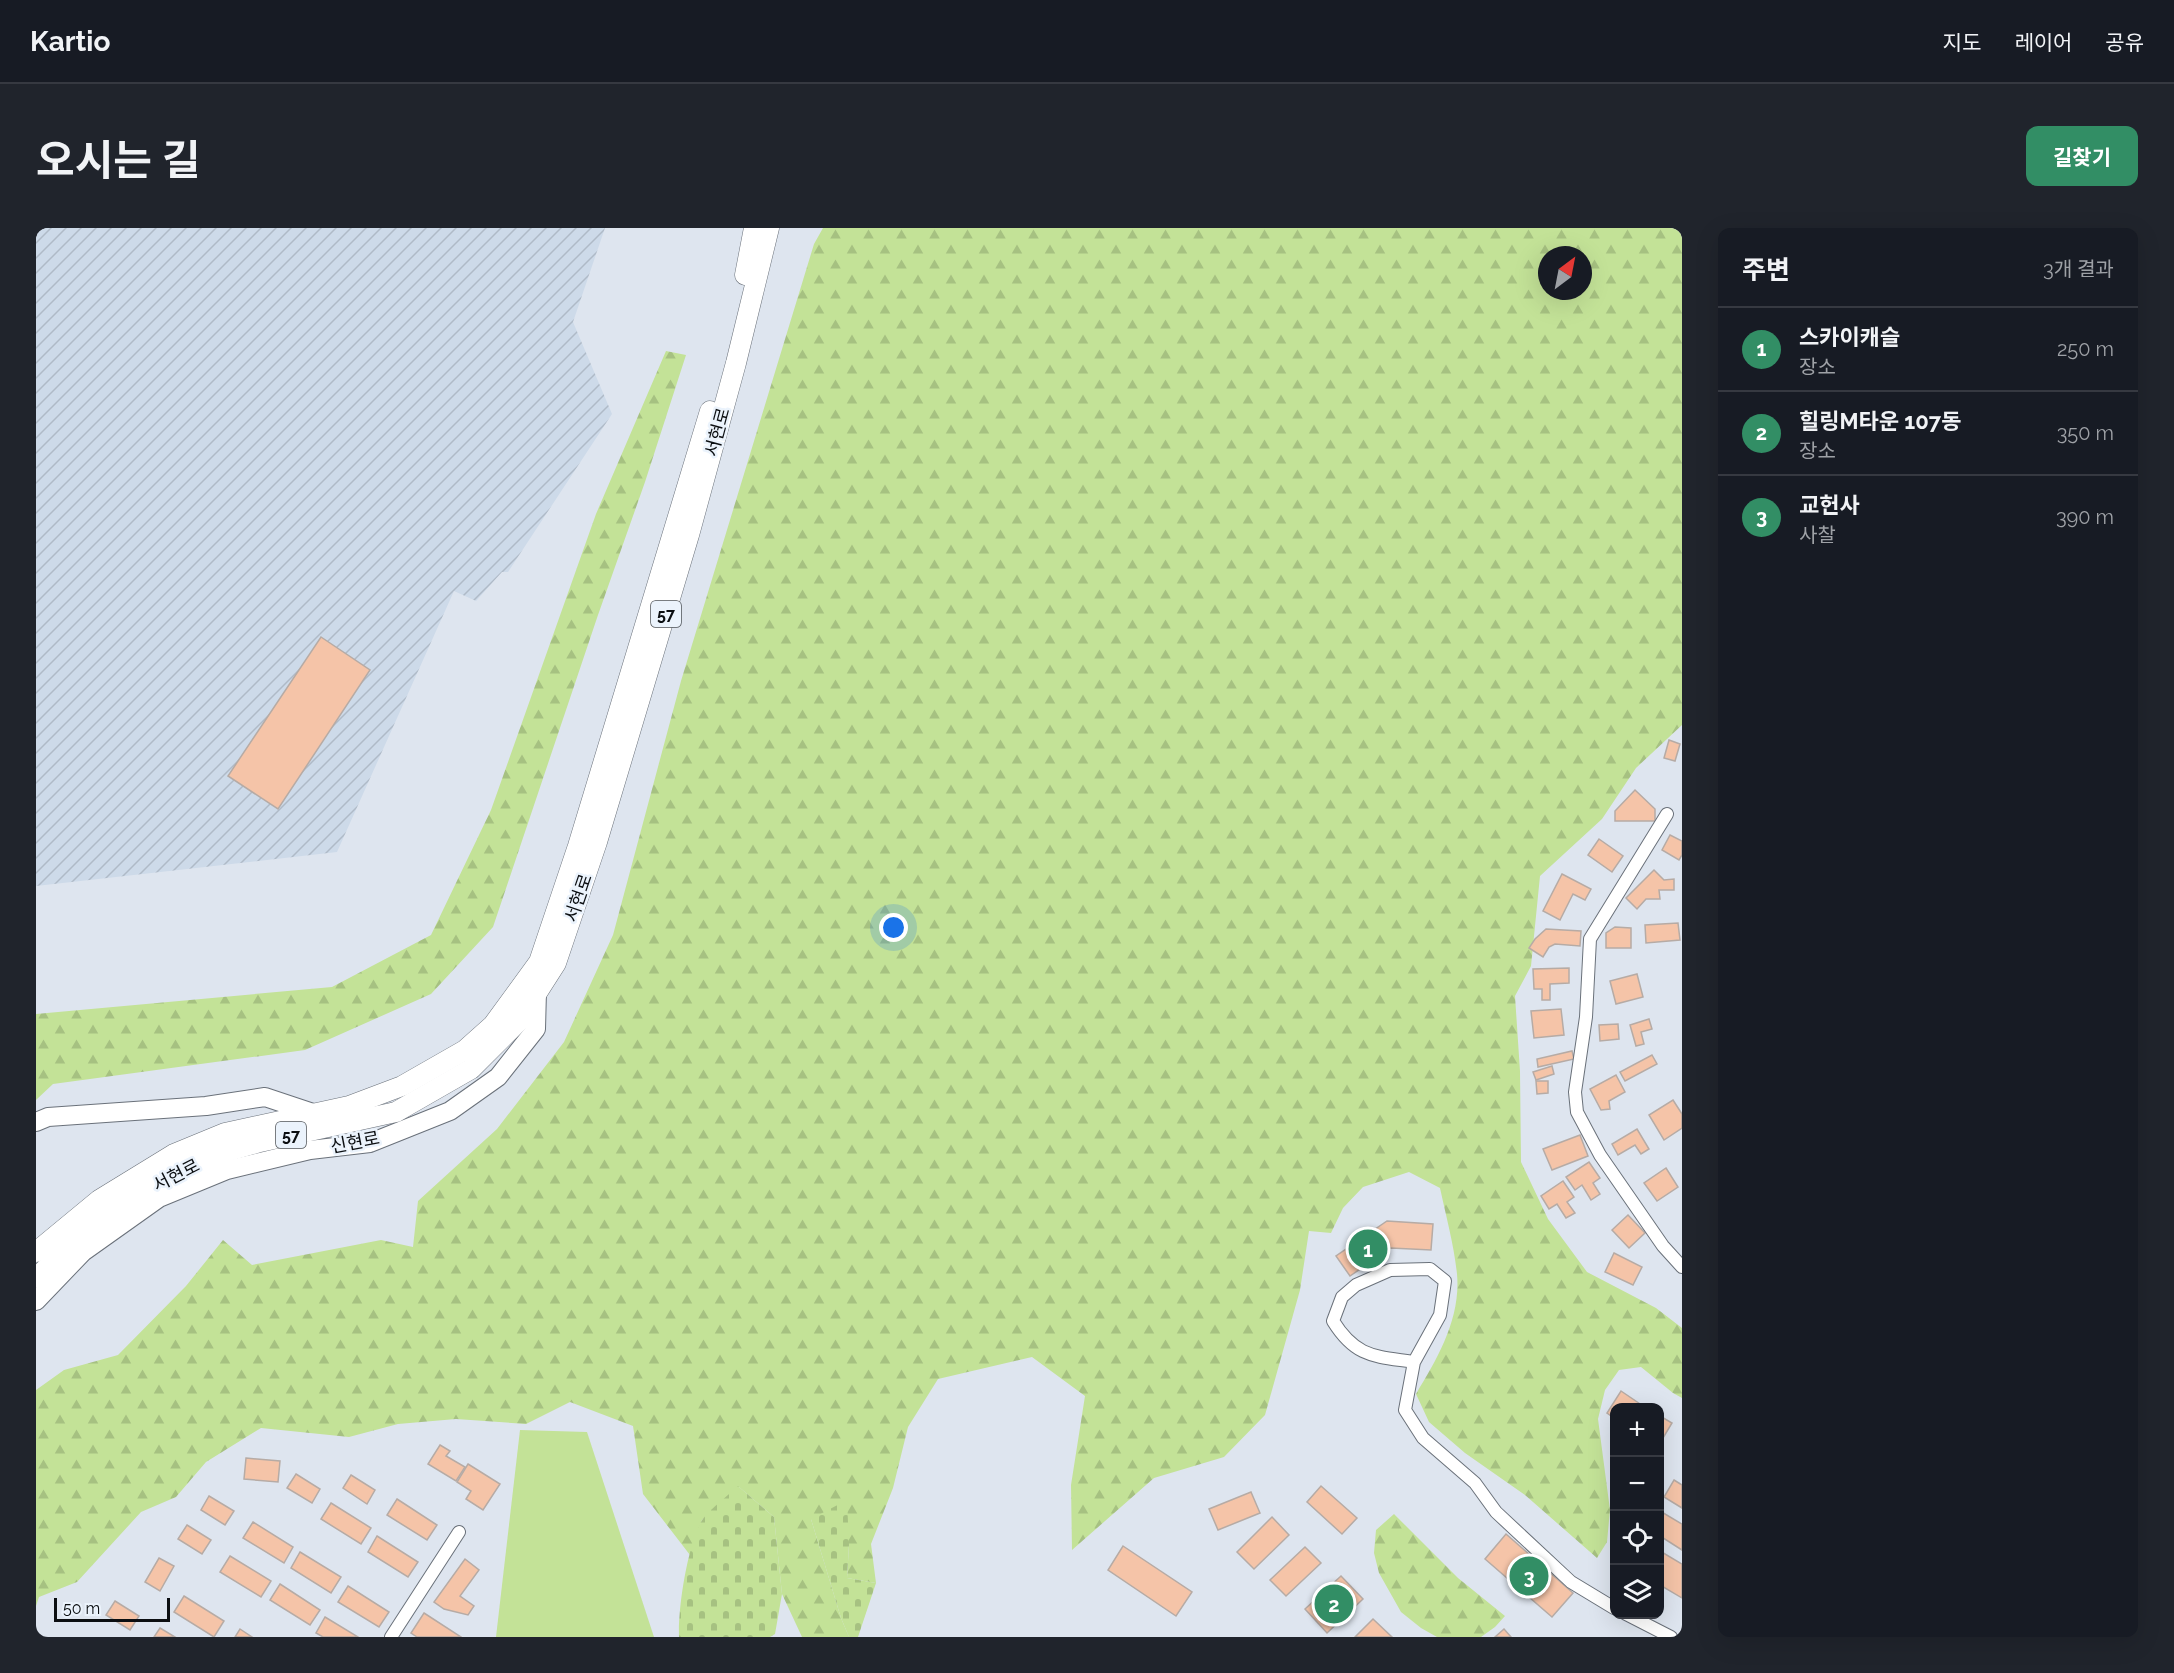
<!DOCTYPE html>
<html lang="ko">
<head>
<meta charset="utf-8">
<style>
  :root { --surface:#171b24; --page:#20242c; --text:#f1f3f6; --muted:#9ea1a6; --line:#363941; --accent:#328e65 }
  body { margin:0; font-family:Raleway,"Noto Sans KR",sans-serif; background:var(--page); color:var(--text) }
  .controls { position:absolute; right:18px; bottom:18px; display:grid; overflow:hidden; border-radius:12px; box-shadow:0 6px 24px #0002 }
  .controls button { width:54px; height:54px; display:grid; place-items:center; padding:0; border:0; border-bottom:2px solid var(--line); background:var(--surface); color:var(--text); font:30px sans-serif }
  .compass { position:absolute; left:1502px; top:18px; width:54px; height:54px; border-radius:50%; background:var(--surface); box-shadow:0 6px 24px #0002; rotate:32deg }
  .scale { position:absolute; left:18px; bottom:15px; width:116px; box-sizing:border-box; padding-left:6px; border:3px solid #0b0e11; border-top:0; font-size:16px; line-height:21px; white-space:nowrap; color:#0b0e11; -webkit-text-stroke:4px #ebf3fc; paint-order:stroke }
  .you { position:absolute; left:858px; top:700px; width:21px; height:21px; margin:-15px; border:4px solid #fff; border-radius:50%; background:#1a73e8; box-shadow:0 0 0 9px #1a73e833 }
  .badge { display:grid; place-items:center; width:39px; height:39px; border-radius:50%; background:var(--accent); color:#fff; font-size:20px; font-weight:700 }
  .pin { position:absolute; translate:-50% -50%; border:3px solid #fff; box-shadow:0 2px 6px #0006 }
  .list { margin:0; padding:0; list-style:none }
  h2 { display:flex; justify-content:space-between; align-items:center; height:78px; margin:0; padding:0 24px; font-size:26px }
  h2 small { font-size:20px; font-weight:400; color:var(--muted) }
  .list li { display:grid; grid-template-columns:39px 1fr auto; gap:18px; align-items:center; box-sizing:border-box; height:84px; padding:0 24px; border-top:2px solid var(--line) }
  .list b { display:block; font-size:22px; white-space:nowrap }
  .list p { margin:0; font-size:20px; white-space:nowrap; color:var(--muted) }
  .list em { font-size:20px; font-style:normal; color:var(--muted) }
  .icon { flex:none; width:33px; height:33px; fill:none; stroke:currentColor; stroke-width:2; stroke-linecap:round; stroke-linejoin:round }
  .map { position:relative; flex:none; width:1646px; height:1409px; overflow:hidden; border-radius:12px }
  header { display:flex; align-items:center; gap:36px; box-sizing:border-box; height:84px; padding:0 30px; background:var(--surface); border-bottom:2px solid var(--line) }
  header strong { font-size:28px }
  nav { display:flex; gap:33px; margin-inline-start:auto; font-size:21px }
  .intro { display:flex; align-items:center; justify-content:space-between; box-sizing:border-box; height:144px; padding:0 36px }
  h1 { margin:0; font-size:42px }
  .button { padding:15px 27px; border-radius:12px; background:var(--accent); color:#fff; font-size:21px; font-weight:700 }
  main { display:flex; gap:36px; padding:0 36px }
  aside { flex:1; background:var(--surface); border-radius:12px; box-shadow:0 6px 24px #0002 }
  .map>svg:first-child { display:block }
  .industrial { fill:url(#industrial-furrows) }
  .grass { fill:#c3e297 }
  .forest { fill:url(#forest-firs); fill-rule:evenodd }
  .cemetery { fill:url(#cemetery-stones) }
  .building { fill:#f5c4a8; stroke:#b6aba5; stroke-width:1.5 }
  .lines { fill:none; stroke-linecap:round; stroke-linejoin:round }
  .minor-casing { stroke:#6a717a; stroke-width:14 }
  .secondary-casing { stroke:#6a717a; stroke-width:20 }
  .primary-casing { stroke:#6a717a; stroke-width:21 }
  .minor { stroke:#fff; stroke-width:12 }
  .secondary { stroke:#fff; stroke-width:18 }
  .primary { stroke:#fff; stroke-width:20 }
  .labels { text-anchor:middle; dominant-baseline:central; stroke-width:5; stroke-linejoin:round; paint-order:stroke }
  .shield { fill:#ebf3fc; stroke:#4e5358; stroke-width:1.5 }
  .shield-label { font-size:16px; font-weight:bold; fill:#0b0e11 }
  .street-label { font-size:18px; fill:#0b0e11; stroke:#ebf3fc }
</style>
</head>
<body>
<header>
<strong>Kartio</strong>
<nav><a>지도</a><a>레이어</a><a>공유</a></nav>
</header>
<div class="intro"><h1>오시는 길</h1><a class="button">길찾기</a></div>
<main>
<div class="map">
<svg width="1646" height="1409" viewBox="0 0 1646 1409">
  <defs>
    <pattern id="industrial-furrows" width="10" height="10" patternUnits="userSpaceOnUse" patternTransform="scale(1.5)"><rect width="10" height="10" fill="#cddae9"/><path d="M-1 1l2-2M0 10L10 0M9 11l2-2" fill="none" stroke="#afbac7"/></pattern>
    <pattern id="forest-firs" width="22" height="20" patternUnits="userSpaceOnUse" patternTransform="scale(1.5)"><rect width="22" height="20" fill="#c3e297"/><path d="M5 1l3.5 6h-7zM16 11l3.5 6h-7z" fill="#a6c181"/></pattern>
    <pattern id="cemetery-stones" width="16" height="16" patternUnits="userSpaceOnUse" patternTransform="scale(1.5)"><rect width="16" height="16" fill="#c3e297"/><path d="M2 7V4a2 2 0 0 1 4 0v3zM10 15v-3a2 2 0 0 1 4 0v3z" fill="#a6c181"/></pattern>
  </defs>
  <rect width="100%" height="100%" fill="#dee5ef"/>
  <polygon class="industrial" points="0,0 569,0 537,94 576,186 472,344 466,344 440,373 418,363 301,624 0,658"/>
  <polygon class="grass" points="484,1202 551,1204 618,1409 460,1409"/>
  <g class="forest">
    <path d="M787,0h859v497l-46,43 -34,51 -62,57 -9,90 -16,30 5,75 1,91 27,57 39,53 69,36 26,20v70l-9,-5 -32,-26 -22,3 -14,20 -7,29 12,91 -3,32 -10,16 -72,-63 -60,-42 -36,-31 -13,-28c22,-36 45,-76 41,-120 -3,-29 -11,-58 -17,-86l-31,-16 -46,15 -20,21 -12,25 -22,-2 -9,59 -35,125 -41,42 -70,21 -82,72 -1,-65 14,-89 -53,-39 -94,22 -30,48 -15,61 -22,56 5,39 -29,-5 2,-33 -38,-26 30,99 8,19h-47l-20,-43 -8,-77 -35,-30 -37,33 -12,35 -47,-61 -10,-68 -63,-24 -44,22 -70,-5 -58,5 -49,13 -88,-9 -55,34 -30,35 -35,15 -64,70 -38,15 -3,9v-216l28,-20 54,-15 68,-69 37,-46 29,25 129,-25 32,7 5,-46 79,-72 67,-87 49,-107 68,-254 133,-437zM1511,27h36v36h-36z"/>
    <polygon points="630,123 650,127 609,254 562,387 457,699 395,766 269,822 17,856 0,872 0,786 296,759 395,707 455,582 560,286"/>
    <polygon points="1358,1286 1422,1350 1469,1388 1459,1399 1445,1409 1401,1409 1385,1400 1365,1384 1343,1345 1338,1325 1340,1302"/>
  </g>
  <g class="cemetery">
    <path d="M702,1258l36,31 8,77 -7,40 -5,3h-91c-1,-30 8,-88 22,-115 6,-11 27,-26 37,-36z"/>
    <polygon points="811,1272 813,1317 811,1350 840,1355 822,1409 813,1409 805,1390 775,1291"/>
  </g>
  <g class="building">
    <polygon points="285,409 334,442 242,581 192,548"/>
    <polygon points="1633,512 1644,516 1639,533 1628,530"/>
    <polygon points="1599,562 1619,581 1619,593 1579,593 1579,583"/>
    <polygon points="1634,607 1646,613 1646,627 1643,632 1626,622"/>
    <polygon points="1563,611 1587,628 1576,644 1552,627"/>
    <polygon points="1618,642 1628,652 1638,651 1638,662 1623,662 1624,671 1610,671 1601,681 1590,670"/>
    <polygon points="1526,646 1555,661 1549,672 1537,666 1524,692 1507,683"/>
    <polygon points="1642,695 1644,712 1610,715 1609,697"/>
    <polygon points="1579,699 1595,700 1595,720 1570,720 1570,705"/>
    <polygon points="1510,701 1545,703 1544,718 1519,716 1513,719 1507,729 1493,720 1499,711"/>
    <polygon points="1533,740 1533,755 1514,756 1514,772 1506,772 1506,761 1498,761 1497,741"/>
    <polygon points="1601,746 1607,769 1580,776 1574,753"/>
    <polygon points="1525,781 1528,807 1498,810 1495,783"/>
    <polygon points="1613,791 1616,801 1605,804 1608,816 1600,818 1594,797"/>
    <polygon points="1582,796 1583,811 1564,813 1563,797"/>
    <polygon points="1536,823 1538,831 1502,839 1501,831"/>
    <polygon points="1616,827 1621,836 1589,853 1584,844"/>
    <polygon points="1516,838 1518,846 1500,852 1497,844"/>
    <polygon points="1580,847 1589,864 1573,873 1574,881 1565,882 1554,861"/>
    <polygon points="1500,853 1512,853 1512,865 1501,866"/>
    <polygon points="1637,872 1646,886 1646,900 1628,912 1613,887"/>
    <polygon points="1601,901 1613,921 1605,926 1599,917 1582,927 1576,916"/>
    <polygon points="1544,907 1552,928 1516,942 1507,921"/>
    <polygon points="1553,934 1564,950 1557,955 1564,966 1555,972 1546,957 1539,962 1530,949"/>
    <polygon points="1630,940 1642,959 1621,973 1608,955"/>
    <polygon points="1527,953 1538,969 1531,974 1539,985 1530,990 1521,976 1513,981 1505,968"/>
    <polygon points="1592,987 1609,1005 1593,1020 1576,1002"/>
    <polygon points="1351,993 1397,996 1395,1022 1355,1020 1314,1048 1300,1028"/>
    <polygon points="1578,1025 1606,1039 1597,1057 1569,1044"/>
    <polygon points="1585,1163 1610,1180 1578,1180 1578,1190 1571,1185"/>
    <polygon points="1624,1188 1636,1195 1624,1215"/>
    <polygon points="404,1217 414,1223 410,1228 429,1239 420,1253 392,1236"/>
    <polygon points="210,1230 244,1233 242,1254 208,1251"/>
    <polygon points="432,1236 464,1256 447,1282 430,1271 435,1263 421,1254"/>
    <polygon points="260,1246 284,1261 276,1275 251,1260"/>
    <polygon points="315,1247 339,1262 331,1276 307,1260"/>
    <polygon points="1638,1252 1646,1257 1646,1280 1628,1269"/>
    <polygon points="1285,1258 1321,1290 1306,1306 1271,1274"/>
    <polygon points="1215,1264 1224,1285 1182,1302 1173,1281"/>
    <polygon points="173,1268 198,1283 189,1297 165,1282"/>
    <polygon points="361,1271 401,1297 391,1312 351,1287"/>
    <polygon points="295,1275 335,1300 325,1316 285,1291"/>
    <polygon points="1624,1283 1646,1296 1646,1322 1624,1308"/>
    <polygon points="1236,1289 1253,1307 1218,1341 1201,1324"/>
    <polygon points="217,1294 257,1319 248,1335 207,1310"/>
    <polygon points="151,1297 175,1312 166,1326 142,1311"/>
    <polygon points="1470,1306 1537,1365 1516,1389 1449,1331"/>
    <polygon points="341,1308 382,1334 372,1349 332,1324"/>
    <polygon points="1087,1318 1156,1364 1140,1388 1072,1342"/>
    <polygon points="1269,1319 1285,1335 1250,1368 1234,1352"/>
    <polygon points="1624,1323 1646,1336 1646,1370 1624,1357"/>
    <polygon points="264,1324 305,1349 295,1365 255,1340"/>
    <polygon points="194,1328 235,1353 225,1369 184,1344"/>
    <polygon points="123,1330 138,1338 124,1363 109,1354"/>
    <polygon points="429,1331 443,1342 424,1368 438,1378 432,1387 408,1381 398,1374"/>
    <polygon points="1305,1348 1327,1371 1291,1405 1269,1381"/>
    <polygon points="244,1356 284,1382 274,1397 234,1372"/>
    <polygon points="312,1358 353,1384 343,1399 302,1374"/>
    <polygon points="148,1368 188,1393 178,1409 138,1384"/>
    <polygon points="79,1373 103,1388 94,1402 70,1387"/>
    <polygon points="388,1385 425,1409 381,1409 375,1405"/>
    <polygon points="289,1389 322,1409 287,1409 280,1405"/>
    <polygon points="1337,1391 1356,1409 1319,1409"/>
    <polygon points="124,1400 139,1409 118,1409"/>
    <polygon points="204,1401 216,1409 199,1409"/>
    <polygon points="1468,1401 1475,1409 1459,1409"/>
  </g>
  <g class="lines">
    <defs>
      <g id="minor">
        <polyline points="1631,586 1554,711 1550,789 1539,864 1541,884 1564,927 1627,1018 1646,1039"/>
        <path d="M1378,1134c-39,-6 -58,-4 -81,-41l9,-24 14,-12 34,-15 40,-1 15,12 -5,34 -26,47 -9,48 18,28 52,45 21,29 75,70 43,26"/>
        <polyline points="1590,1386 1635,1409"/>
        <polyline points="355,1409 423,1304"/>
      </g>
      <g id="secondary">
        <polyline points="0,894 12,889 170,878 229,869 277,885"/>
        <polyline points="0,1073 47,1024 123,970 191,942 274,922 334,915 414,883 462,849 500,801 501,763"/>
      </g>
      <g id="primary">
        <polyline points="709,47 718,0"/>
        <polyline points="0,1024 63,972 138,926 189,905 313,878 366,858 429,822 457,797 503,734 542,618 674,183"/>
        <polyline points="0,1050 65,989 145,941 186,925 224,914 360,884 435,841 483,793 520,735 561,614 653,307 700,135 733,0"/>
      </g>
    </defs>
    <use href="#minor" class="minor-casing"/>
    <use href="#secondary" class="secondary-casing"/>
    <use href="#primary" class="primary-casing"/>
    <use href="#minor" class="minor"/>
    <use href="#secondary" class="secondary"/>
    <use href="#primary" class="primary"/>
  </g>
  <g class="labels">
    <g class="shield">
      <rect x="615" y="373" width="30" height="26" rx="4.5"/>
      <rect x="240" y="894" width="30" height="26" rx="4.5"/>
    </g>
    <g class="shield-label">
      <text x="630" y="386">57</text>
      <text x="255" y="907">57</text>
    </g>
    <g class="street-label">
      <text transform="translate(681 204) rotate(-75)">서현로</text>
      <text transform="translate(542 670) rotate(-71)">서현로</text>
      <text transform="translate(319 914) rotate(-11)">신현로</text>
      <text transform="translate(140 947) rotate(-27)">서현로</text>
    </g>
  </g>
</svg>
<div class="controls">
<button>+</button>
<button>−</button>
<button><svg class="icon" aria-label="locate" viewBox="0 0 24 24"><circle cx="12" cy="12" r="6"/><path d="M12 2v4M12 18v4M2 12h4M18 12h4"/></svg></button>
<button><svg class="icon" aria-label="layers" viewBox="0 0 24 24"><path d="M12 4l9 5-9 5-9-5zM3 14l9 5 9-5"/></svg></button>
</div>
<svg class="compass" viewBox="-18 -18 36 36"><path d="M0-13l5 13h-10z" fill="#e53935"/><path d="M0 13l5-13h-10z" fill="#9ea1a6"/></svg>
<div class="scale">50 m</div>
<div class="you"></div>
<div class="pin badge" style="left:1332px;top:1021px">1</div>
<div class="pin badge" style="left:1298px;top:1376px">2</div>
<div class="pin badge" style="left:1493px;top:1348px">3</div>
</div>
<aside>
<h2>주변<small>3개 결과</small></h2>
<ul class="list">
<li><span class="badge">1</span><div><b>스카이캐슬</b><p>장소</p></div><em>250 m</em></li>
<li><span class="badge">2</span><div><b>힐링M타운 107동</b><p>장소</p></div><em>350 m</em></li>
<li><span class="badge">3</span><div><b>교헌사</b><p>사찰</p></div><em>390 m</em></li>
</ul>
</aside>
</main>
</body>
</html>
